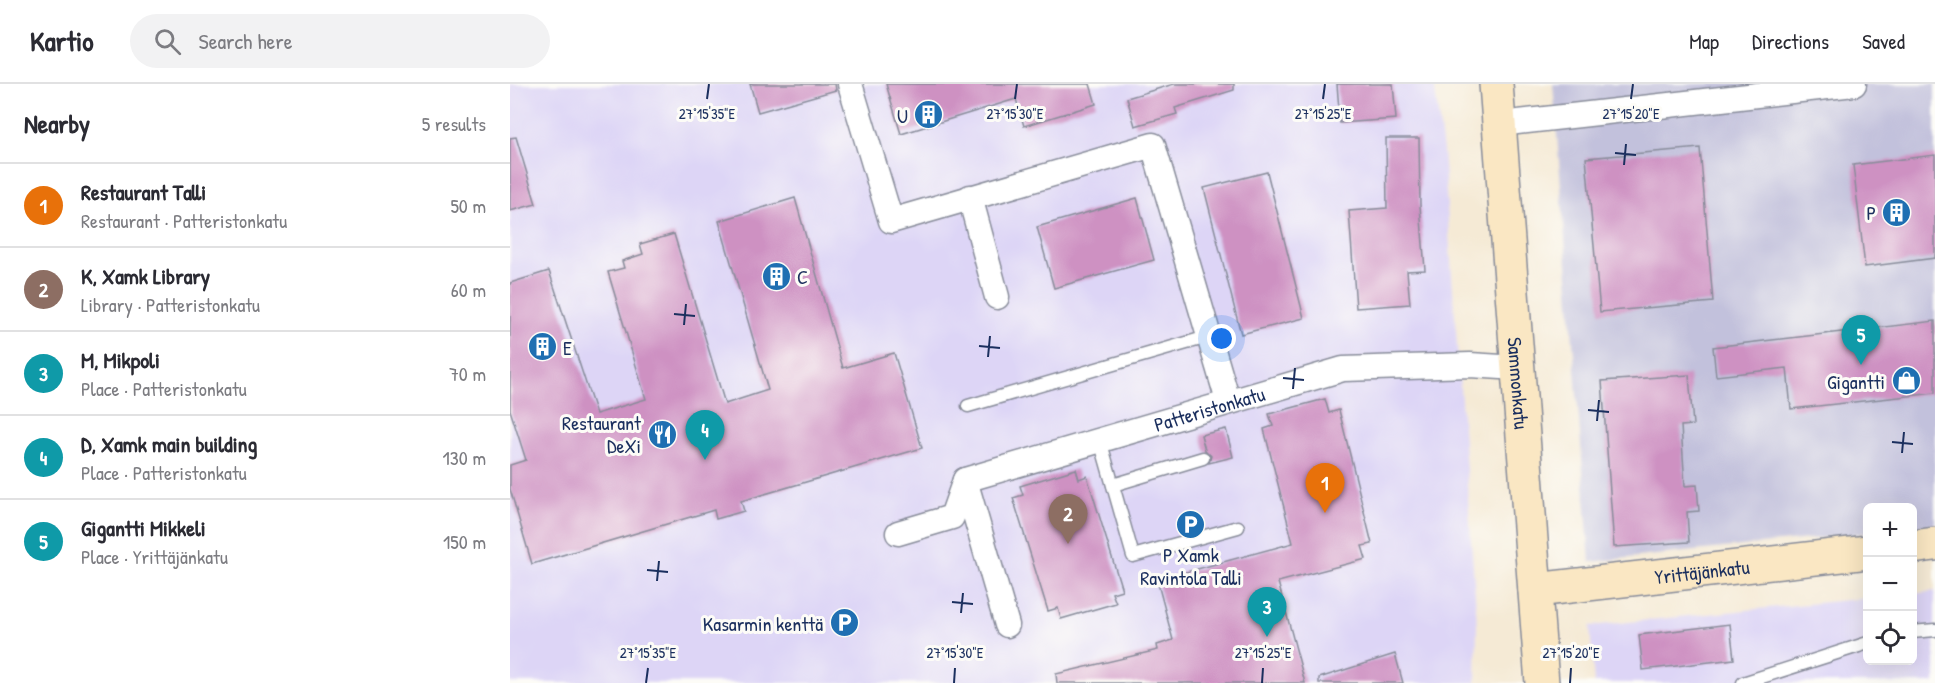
<!DOCTYPE html>
<html lang="en">
<head>
<meta charset="utf-8">
<style>
  :root { --surface:#fff; --page:#f2f2f3; --text:#2b2b33; --muted:#7c7c81; --line:#e1e1e2; --accent:#7c3aed }
  body { margin:0; font-family:"Patrick Hand",sans-serif; background:var(--page); color:var(--text) }
  .controls { position:absolute; right:18px; bottom:18px; display:grid; overflow:hidden; border-radius:9px; box-shadow:0 6px 24px #0002 }
  .controls button { width:54px; height:54px; display:grid; place-items:center; padding:0; border:0; border-bottom:2px solid var(--line); background:var(--surface); color:var(--text); font:30px sans-serif }
  .you { position:absolute; left:712px; top:255px; width:21px; height:21px; margin:-15px; border:4px solid #fff; border-radius:50%; background:#1a73e8; box-shadow:0 0 0 9px #1a73e833 }
  .badge { display:grid; place-items:center; width:39px; height:39px; border-radius:50%; background:var(--accent); color:#fff; font-size:20px; font-weight:700 }
  .pin { position:absolute; translate:-50% -50px; filter:drop-shadow(0 2px 3px #0008) }
  .pin::after { content:''; position:absolute; top:32px; width:21px; height:18px; background:inherit; clip-path:polygon(0 0,100% 0,50% 100%) }
  .list { margin:0; padding:0; list-style:none }
  h2 { display:flex; justify-content:space-between; align-items:center; height:78px; margin:0; padding:0 24px; font-size:26px }
  h2 small { font-size:20px; font-weight:400; color:var(--muted) }
  .list li { display:grid; grid-template-columns:39px 1fr auto; gap:18px; align-items:center; box-sizing:border-box; height:84px; padding:0 24px; border-top:2px solid var(--line) }
  .list b { display:block; font-size:22px; white-space:nowrap }
  .list p { margin:0; font-size:20px; white-space:nowrap; color:var(--muted) }
  .list em { font-size:20px; font-style:normal; color:var(--muted) }
  .icon { flex:none; width:33px; height:33px; fill:none; stroke:currentColor; stroke-width:2; stroke-linecap:round; stroke-linejoin:round }
  .map { position:relative; flex:none; width:1425px; height:599px; overflow:hidden }
  header { display:flex; align-items:center; gap:36px; box-sizing:border-box; height:84px; padding:0 30px; background:var(--surface); border-bottom:2px solid var(--line) }
  header strong { font-size:28px }
  nav { display:flex; gap:33px; margin-inline-start:auto; font-size:21px }
  .search { width:420px; height:54px; background:var(--page); display:flex; align-items:center; gap:15px; box-sizing:border-box; padding:0 21px; border-radius:33px; color:var(--muted); font-size:22px }
  main { display:flex }
  aside { flex:1; background:var(--surface) }
  .map>svg:first-child { display:block }
  .built { fill:#ddd5f6 }
  .industrial { fill:#c2c1dc }
  .building { fill:#ce91c2 }
  .lines { fill:none; stroke-linecap:round; stroke-linejoin:round }
  .lane-casing { stroke:#888c9a; stroke-width:15 }
  .street-casing { stroke:#888c9a; stroke-width:27 }
  .secondary-casing { stroke:#888c9a; stroke-width:36 }
  .lane { stroke:#fff; stroke-width:12 }
  .street { stroke:#fff; stroke-width:24 }
  .secondary { stroke:#fae7c3; stroke-width:33 }
  .ticks { fill:none; stroke:#1b2f5e; stroke-width:2 }
  .labels { text-anchor:middle; dominant-baseline:central; stroke-width:6; stroke-linejoin:round; paint-order:stroke }
  .poi-label { font-size:20px; fill:#1b2f5e; stroke:#fdfcf7; text-anchor:end }
  .street-label { font-size:20px; fill:#1b2f5e; stroke:#fdfcf7 }
  .ticks-label { font-size:15px; text-anchor:middle; fill:#1b2f5e; stroke:#fdfcf7; stroke-width:6; stroke-linejoin:round; paint-order:stroke }
</style>
</head>
<body>
<header>
<strong>Kartio</strong>
<div class="search"><svg class="icon" aria-label="search" viewBox="0 0 24 24"><circle cx="10" cy="10" r="6"/><path d="M15 15l6 6"/></svg>Search here</div>
<nav><a>Map</a><a>Directions</a><a>Saved</a></nav>
</header>
<main>
<aside>
<h2>Nearby<small>5 results</small></h2>
<ul class="list">
<li><span class="badge" style="background:#e8710a">1</span><div><b>Restaurant Talli</b><p>Restaurant · Patteristonkatu</p></div><em>50 m</em></li>
<li><span class="badge" style="background:#8d6e63">2</span><div><b>K, Xamk Library</b><p>Library · Patteristonkatu</p></div><em>60 m</em></li>
<li><span class="badge" style="background:#0f9aa8">3</span><div><b>M, Mikpoli</b><p>Place · Patteristonkatu</p></div><em>70 m</em></li>
<li><span class="badge" style="background:#0f9aa8">4</span><div><b>D, Xamk main building</b><p>Place · Patteristonkatu</p></div><em>130 m</em></li>
<li><span class="badge" style="background:#0f9aa8">5</span><div><b>Gigantti Mikkeli</b><p>Place · Yrittäjänkatu</p></div><em>150 m</em></li>
</ul>
</aside>
<div class="map">
<svg width="1425" height="599" viewBox="0 0 1425 599">
  <rect width="100%" height="100%" fill="#fdfcf7"/>
  <filter id="ink" filterUnits="userSpaceOnUse"><feTurbulence type="fractalNoise" baseFrequency=".0167" numOctaves="2"/><feDisplacementMap in="SourceGraphic" scale="12" xChannelSelector="R" yChannelSelector="G"/><feConvolveMatrix kernelMatrix="1 2 1 2 8 2 1 2 1" color-interpolation-filters="sRGB"/></filter>
  <filter id="wash" filterUnits="userSpaceOnUse"><feTurbulence type="fractalNoise" baseFrequency=".008" numOctaves="4" result="noise"/><feDisplacementMap in="SourceGraphic" scale="24" xChannelSelector="R" yChannelSelector="G"/><feGaussianBlur stdDeviation="1.35" result="paint"/><feColorMatrix in="noise" values="0 0 0 0 0 0 0 0 0 0 0 0 0 0 0 0 0 1.4 0 .05"/><feComposite in="paint" operator="in"/></filter>
  <g filter="url(#wash)">
    <rect width="100%" height="100%" fill="#f5ead5"/>
    <g class="built">
      <polygon points="0,0 924,0 933,66 967,539 966,599 0,599"/>
      <polygon points="1425,507 1425,599 1084,599 1080,542 1357,514 1358,576 1402,576 1403,510"/>
    </g>
    <polygon class="industrial" points="1043,0 1425,0 1425,441 1403,444 1402,424 1358,424 1357,449 1080,478"/>
    <g id="blocks">
      <g class="building">
        <polygon points="240,0 325,0 326,6 248,28"/>
        <polygon points="376,0 580,0 586,20 514,42 506,15 391,50"/>
        <polygon points="664,0 724,0 724,6 665,24 667,30 625,42 617,14"/>
        <polygon points="827,0 883,0 886,35 830,39"/>
        <polygon points="6,53 26,120 0,127 0,54"/>
        <polygon points="876,54 909,54 910,122 915,186 897,187 900,220 846,224 839,127 877,124"/>
        <polygon points="1190,64 1203,218 1090,228 1076,74"/>
        <polygon points="1425,71 1425,174 1355,183 1343,81"/>
        <polygon points="757,88 794,234 731,250 694,104"/>
        <polygon points="285,114 333,284 384,269 412,364 231,417 234,427 206,435 204,426 22,480 0,405 0,381 16,376 0,326 0,199 39,187 86,330 136,315 98,188 114,184 112,177 133,170 130,160 164,150 215,320 258,306 209,137"/>
        <polygon points="627,114 644,176 544,204 527,143"/>
        <polygon points="1425,237 1425,309 1281,325 1277,284 1206,292 1203,263"/>
        <polygon points="1179,291 1183,341 1171,342 1175,402 1187,401 1189,427 1177,428 1179,458 1104,463 1092,297"/>
        <polygon points="815,315 819,329 829,326 862,460 852,462 856,475 768,498 795,599 547,599 546,590 648,566 647,561 663,556 647,496 783,459 754,345 763,342 759,330"/>
        <polygon points="716,345 723,373 699,379 701,372 695,366 691,351"/>
        <polygon points="566,385 569,395 577,392 612,506 602,509 606,519 551,535 548,524 538,527 503,414 513,411 510,402"/>
        <polygon points="1220,540 1224,575 1133,586 1129,551"/>
        <polygon points="885,570 893,599 809,599 809,594"/>
      </g>
    </g>
  </g>
  <g filter="url(#ink)">
    <use href="#blocks" fill-opacity="0" stroke="#888c9a" stroke-width="1.5"/>
    <g class="lines">
      <defs>
        <g id="lane">
          <polyline points="458,322 701,252"/>
          <polyline points="590,356 623,472 728,443"/>
          <polyline points="603,401 693,374"/>
          <polyline points="1402,548 1425,546"/>
          <polyline points="1233,599 1358,559"/>
        </g>
        <g id="street">
          <polyline points="340,0 381,137 643,61 718,317"/>
          <polyline points="990,40 1344,0"/>
          <polyline points="460,113 487,213"/>
          <polyline points="455,396 497,541"/>
          <path id="s1" d="M388,449l54,-16 13,-37 378,-111 127,-4 47,3"/>
        </g>
        <g id="secondary">
          <path id="s2" d="M986,0l46,599"/>
          <polyline points="1402,463 1425,460"/>
          <path id="s3" d="M1025,506l333,-38"/>
        </g>
      </defs>
      <use href="#lane" class="lane-casing"/>
      <use href="#street" class="street-casing"/>
      <use href="#secondary" class="secondary-casing"/>
      <use href="#lane" class="lane"/>
      <use href="#street" class="street"/>
      <use href="#secondary" class="secondary"/>
    </g>
  </g>
  <path class="ticks" d="M197,15l2,-15M505,15l2,-15M813,15l2,-15M1121,15l2,-15M1105,69l21,2M1114,81l2,-21M164,230l21,2M174,241l2,-21M469,262l21,2M478,273l2,-21M773,294l21,2M783,305l2,-21M1078,326l21,2M1087,337l2,-21M1382,358l21,2M1392,369l2,-21M137,486l21,2M147,497l2,-20M442,518l21,2M451,529l2,-20M136,599l2,-15M444,599l1,-15M752,599l1,-15M1060,599l1,-15"/>
  <defs>
    <symbol id="building-disc" viewBox="-11 -11 22 22"><circle r="9.5" fill="#1f6fb2" stroke="#fdfcf7"/><path d="M-4-6H4V6H1V3H-1V6H-4ZM-2.5-4.3h1.7v1.8h-1.7ZM.8-4.3h1.7v1.8H.8ZM-2.5-1h1.7V.8h-1.7ZM.8-1h1.7V.8H.8Z" fill="#fff"/></symbol>
    <symbol id="shop-disc" viewBox="-11 -11 22 22"><circle r="9.5" fill="#1f6fb2" stroke="#fdfcf7"/><path d="M-5-2.5h2.3a2.7 3.5 0 0 1 5.4 0H5L5.5 6h-11ZM-1.5-2.5h3a1.5 2.3 0 0 0-3 0Z" fill="#fff"/></symbol>
    <symbol id="restaurant-disc" viewBox="-11 -11 22 22"><circle r="9.5" fill="#1f6fb2" stroke="#fdfcf7"/><path d="M-5-6h1v4h1v-4h1v4h1v-4h1v5L-1.5 .5V6h-2V.5L-5-1ZM5-6V6H3V1.5H1.5Q1.5-4 5-6Z" fill="#fff"/></symbol>
    <symbol id="parking-disc" viewBox="-11 -11 22 22"><circle r="9.5" fill="#1f6fb2" stroke="#fdfcf7"/><path d="M-3.5-5.5H1a3.5 3.5 0 0 1 0 7H-1V5.5H-3.5ZM-1-3.4V-.6H.8a1.4 1.4 0 0 0 0-2.8Z" fill="#fff"/></symbol>
  </defs>
  <g fill-rule="evenodd">
    <use href="#building-disc" x="402" y="14" width="33" height="33"/>
    <use href="#building-disc" x="1370" y="112" width="33" height="33"/>
    <use href="#building-disc" x="250" y="176" width="33" height="33"/>
    <use href="#building-disc" x="16" y="246" width="33" height="33"/>
    <use href="#shop-disc" x="1380" y="280" width="33" height="33"/>
    <use href="#restaurant-disc" x="136" y="334" width="33" height="33"/>
    <use href="#parking-disc" x="664" y="424" width="33" height="33"/>
    <use href="#parking-disc" x="318" y="522" width="33" height="33"/>
  </g>
  <g class="labels">
    <g class="poi-label">
      <text x="398" y="31">U</text>
      <text x="1366" y="128">P</text>
      <text x="287" y="192" text-anchor="start">C</text>
      <text x="53" y="263" text-anchor="start">E</text>
      <text x="1375" y="297">Gigantti</text>
      <text x="131" y="338">Restaurant<tspan x="131" dy="23">DeXi</tspan></text>
      <text x="681" y="470" text-anchor="middle">P Xamk<tspan x="681" dy="23">Ravintola Talli</tspan></text>
      <text x="313" y="539">Kasarmin kenttä</text>
    </g>
    <g class="street-label">
      <text stroke="none"><textPath href="#s2" startOffset="300">Sammonkatu</textPath></text>
      <text stroke="none"><textPath href="#s1" startOffset="350">Patteristonkatu</textPath></text>
      <text stroke="none"><textPath href="#s3" startOffset="168">Yrittäjänkatu</textPath></text>
    </g>
  </g>
  <g class="ticks-label">
    <text x="197" y="35">27°15'35"E</text>
    <text x="505" y="35">27°15'30"E</text>
    <text x="813" y="35">27°15'25"E</text>
    <text x="1121" y="35">27°15'20"E</text>
    <text x="138" y="574">27°15'35"E</text>
    <text x="445" y="574">27°15'30"E</text>
    <text x="753" y="574">27°15'25"E</text>
    <text x="1061" y="574">27°15'20"E</text>
  </g>
</svg>
<div class="controls">
<button>+</button>
<button>−</button>
<button><svg class="icon" aria-label="locate" viewBox="0 0 24 24"><circle cx="12" cy="12" r="6"/><path d="M12 2v4M12 18v4M2 12h4M18 12h4"/></svg></button>
</div>
<div class="you"></div>
<div class="pin badge" style="left:815px;top:429px;background:#e8710a">1</div>
<div class="pin badge" style="left:558px;top:460px;background:#8d6e63">2</div>
<div class="pin badge" style="left:757px;top:553px;background:#0f9aa8">3</div>
<div class="pin badge" style="left:195px;top:376px;background:#0f9aa8">4</div>
<div class="pin badge" style="left:1351px;top:281px;background:#0f9aa8">5</div>
</div>
</main>
</body>
</html>
